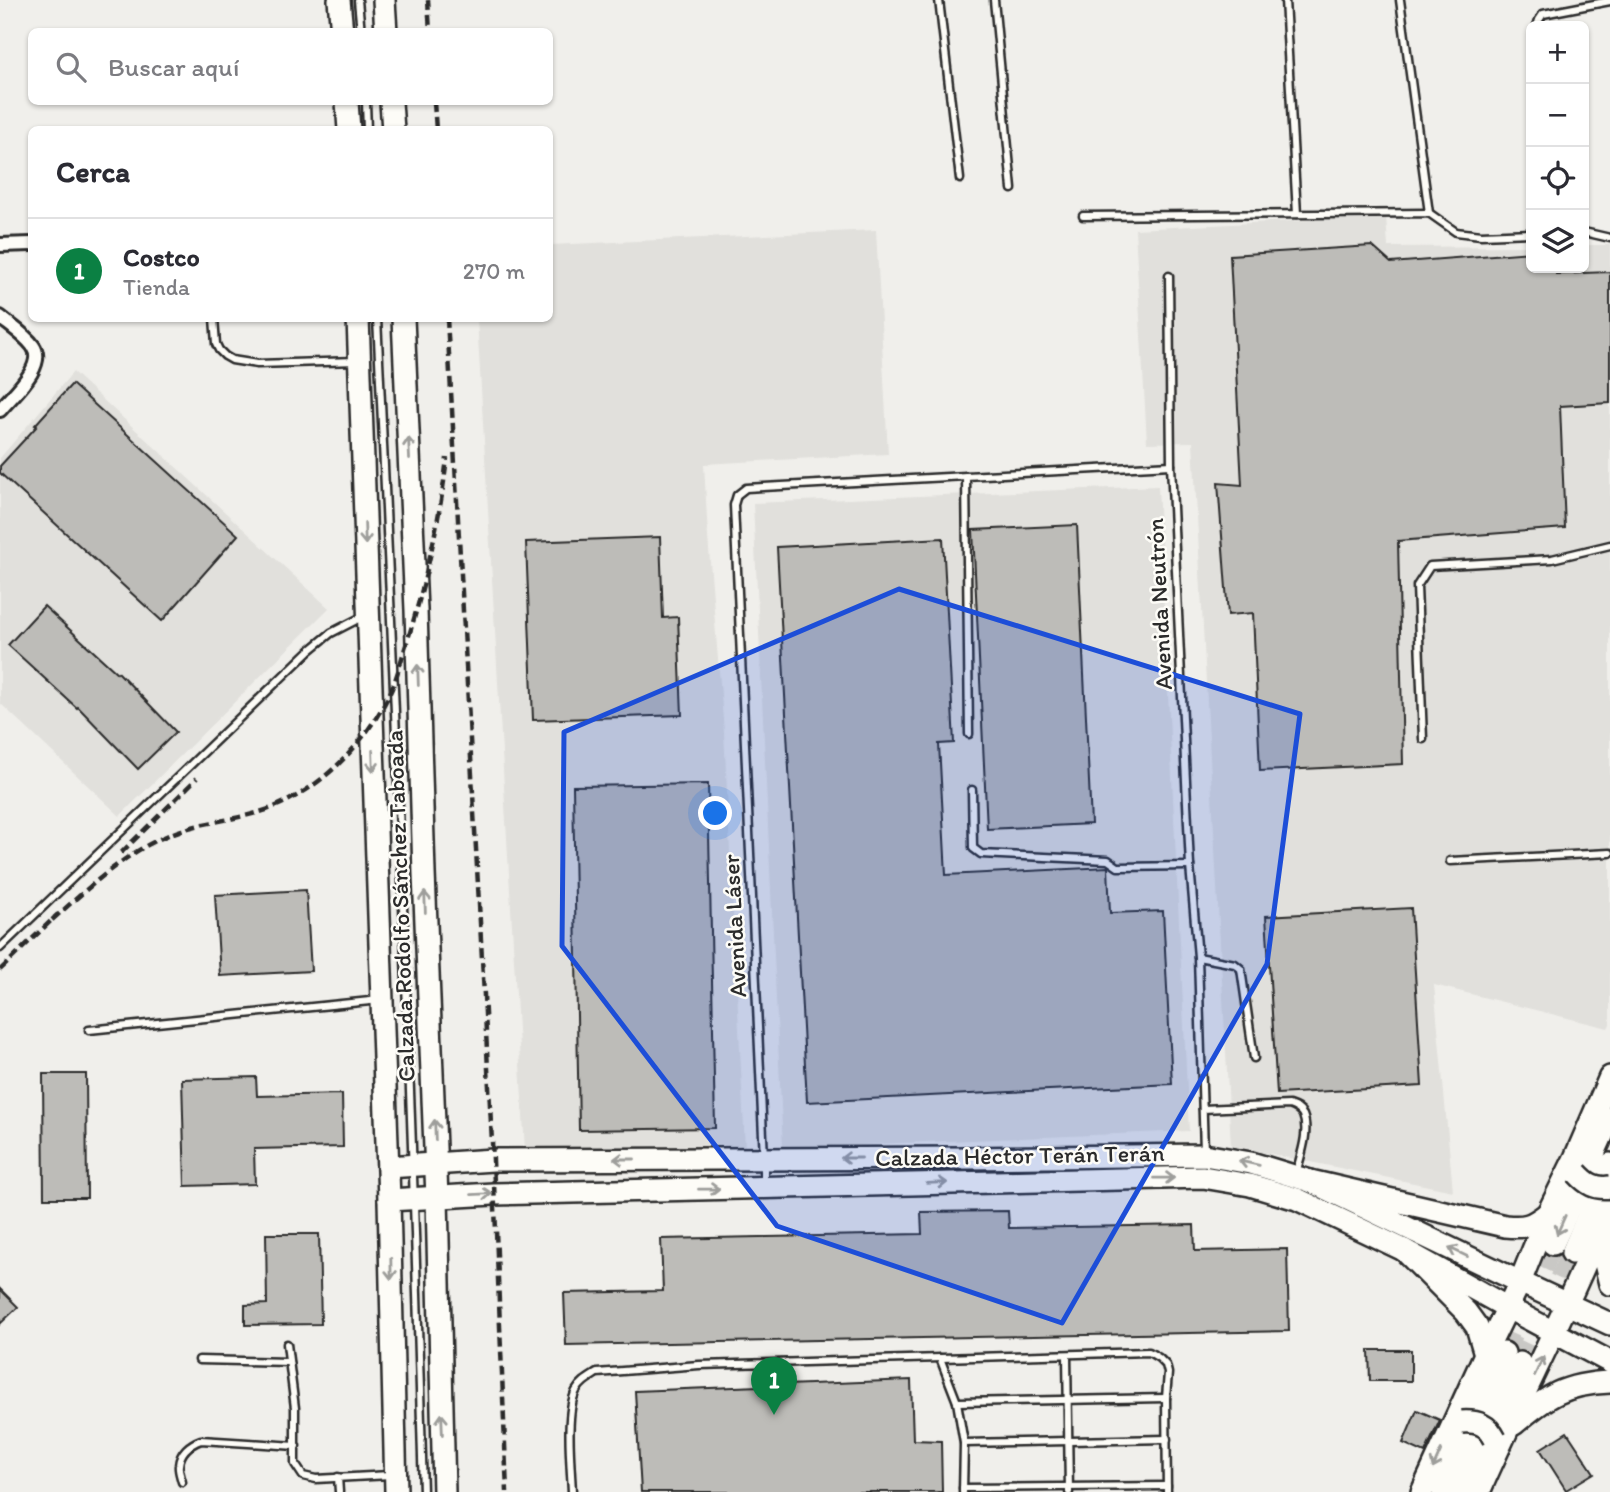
<!DOCTYPE html>
<html lang="es">
<head>
<meta charset="utf-8">
<style>
  :root { --surface:#fff; --page:#f2f2f3; --text:#2b2b33; --muted:#7c7c81; --line:#e1e1e2; --accent:#0b8043 }
  body { margin:0; font-family:Itim,sans-serif; background:var(--page); color:var(--text) }
  .controls { position:absolute; right:21px; top:21px; display:grid; overflow:hidden; border-radius:10px; box-shadow:0 2px 5px #0004 }
  .controls button { width:63px; height:63px; display:grid; place-items:center; padding:0; border:0; border-bottom:2px solid var(--line); background:var(--surface); color:var(--text); font:35px sans-serif }
  .you { position:absolute; left:716px; top:814px; width:24px; height:24px; margin:-18px; border:5px solid #fff; border-radius:50%; background:#1a73e8; box-shadow:0 0 0 10px #1a73e833 }
  .badge { display:grid; place-items:center; width:46px; height:46px; border-radius:50%; background:var(--accent); color:#fff; font-size:23px; font-weight:700 }
  .pin { position:absolute; translate:-50% -58px; filter:drop-shadow(0 2px 4px #0008) }
  .pin::after { content:''; position:absolute; top:37px; width:24px; height:21px; background:inherit; clip-path:polygon(0 0,100% 0,50% 100%) }
  .list { margin:0; padding:0; list-style:none }
  h2 { display:flex; justify-content:space-between; align-items:center; height:91px; margin:0; padding:0 28px; font-size:30px }
  h2 small { font-size:23px; font-weight:400; color:var(--muted) }
  .list li { display:grid; grid-template-columns:46px 1fr auto; gap:21px; align-items:center; box-sizing:border-box; height:105px; padding:0 28px; border-top:2px solid var(--line) }
  .list b { display:block; font-size:26px; white-space:nowrap }
  .list p { margin:0; font-size:23px; white-space:nowrap; color:var(--muted) }
  .list em { font-size:23px; font-style:normal; color:var(--muted) }
  .icon { flex:none; width:38px; height:38px; fill:none; stroke:currentColor; stroke-width:2; stroke-linecap:round; stroke-linejoin:round }
  .map { position:relative; flex:none; width:1610px; height:1492px; overflow:hidden }
  .search { position:absolute; background:var(--surface); box-shadow:0 2px 5px #0004; left:28px; top:28px; width:525px; height:77px; display:flex; align-items:center; gap:18px; box-sizing:border-box; padding:0 24px; border-radius:10px; color:var(--muted); font-size:26px }
  .panel { position:absolute; background:var(--surface); box-shadow:0 2px 5px #0004; left:28px; top:126px; width:525px; height:196px; border-radius:10px }
  .map>svg:first-child { display:block }
  .built { fill:#e1e0dc }
  .building { fill:#bdbcb8; stroke:#2b2b2b; stroke-width:2 }
  .lines { fill:none; stroke-linecap:round; stroke-linejoin:round }
  .trunk-tunnel { stroke:#c9c8c5; stroke-width:21; stroke-dasharray:21 10; stroke-linecap:butt }
  .service-casing { stroke:#2b2b2b; stroke-width:11 }
  .minor-casing { stroke:#2b2b2b; stroke-width:18 }
  .primary-casing { stroke:#2b2b2b; stroke-width:26 }
  .trunk-casing { stroke:#2b2b2b; stroke-width:26 }
  .service { stroke:#fdfcf7; stroke-width:6 }
  .minor { stroke:#fdfcf7; stroke-width:12 }
  .primary { stroke:#fdfcf7; stroke-width:21 }
  .trunk { stroke:#fdfcf7; stroke-width:21 }
  .rail { stroke:#2b2b2b; stroke-width:4.5; stroke-dasharray:10 5; stroke-linecap:butt }
  .trunk-bridge-casing { stroke:#2b2b2b; stroke-width:26; stroke-linecap:butt }
  .trunk-bridge { stroke:#fdfcf7; stroke-width:21 }
  .oneway { stroke:#9e9e9b }
  .marked { fill:#1d4ed8; fill-opacity:0.2; stroke:#1d4ed8; stroke-width:5; stroke-linejoin:round }
  .labels { text-anchor:middle; dominant-baseline:central; stroke-width:5; stroke-linejoin:round; paint-order:stroke }
  .street-label { font-size:24px; fill:#2b2b2b; stroke:#fdfcf7 }
</style>
</head>
<body>
<div class="map">
<svg width="1610" height="1492" viewBox="0 0 1610 1492">
  <rect width="100%" height="100%" fill="#f0efeb"/>
  <filter id="ink" filterUnits="userSpaceOnUse"><feTurbulence type="fractalNoise" baseFrequency=".0143" numOctaves="2"/><feDisplacementMap in="SourceGraphic" scale="14" xChannelSelector="R" yChannelSelector="G"/><feConvolveMatrix kernelMatrix="1 2 1 2 8 2 1 2 1" color-interpolation-filters="sRGB"/></filter>
  <g filter="url(#ink)">
    <g class="built">
      <polygon points="1386,216 1388,247 1531,246 1531,268 1584,268 1584,245 1610,245 1610,1024 1608,1028 1434,985 1453,1191 1231,1146 1193,442 1147,443 1135,229"/>
      <polygon points="876,230 888,454 704,464 708,537 724,732 745,1149 525,1151 477,319 550,318 550,245"/>
      <polygon points="73,372 329,608 120,816 0,703 0,458"/>
      <polygon points="1158,486 1189,1131 783,1148 753,503"/>
    </g>
    <g class="building">
      <polygon points="1372,246 1391,263 1531,252 1531,268 1555,268 1556,274 1610,272 1610,403 1560,406 1565,528 1398,541 1403,764 1260,771 1253,613 1228,615 1218,483 1242,485 1230,255"/>
      <polygon points="72,384 238,535 162,621 0,473 0,466 37,426 35,425"/>
      <polygon points="1077,525 1091,824 987,829 973,530"/>
      <polygon points="660,537 663,618 678,617 682,715 533,720 526,542"/>
      <polygon points="943,538 954,743 939,744 946,875 1108,867 1110,913 1163,911 1172,1084 807,1102 777,547"/>
      <polygon points="44,606 117,673 118,672 176,732 138,769 78,707 77,708 8,645"/>
      <polygon points="708,784 715,1128 579,1130 573,786"/>
      <polygon points="306,890 311,971 220,976 215,895"/>
      <polygon points="1411,908 1422,1086 1277,1094 1266,916"/>
      <polygon points="43,1074 86,1074 87,1198 44,1198"/>
      <polygon points="256,1077 257,1096 342,1094 343,1147 254,1149 255,1184 185,1186 182,1079"/>
      <polygon points="1008,1211 1009,1228 1194,1225 1195,1251 1287,1249 1289,1331 566,1345 564,1293 663,1291 661,1239 922,1234 921,1212"/>
      <polygon points="266,1234 319,1234 321,1324 245,1325 245,1305 267,1304"/>
      <polygon points="0,1289 18,1307 0,1324"/>
      <polygon points="1369,1350 1411,1350 1411,1381 1370,1381"/>
      <polygon points="911,1380 913,1440 941,1441 942,1492 641,1492 635,1391"/>
      <polygon points="1417,1410 1440,1420 1425,1453 1403,1443"/>
      <polygon points="1567,1432 1594,1473 1566,1490 1540,1449"/>
    </g>
    <g class="lines">
      <g class="trunk-tunnel">
        <polyline points="1504,1353 1553,1244"/>
        <polyline points="1520,1363 1572,1253"/>
      </g>
      <defs>
        <g id="service">
          <polyline points="358,0 361,32"/>
          <polyline points="939,0 960,179"/>
          <polyline points="994,0 1012,189"/>
          <polyline points="1285,0 1297,214"/>
          <polyline points="1400,0 1429,213"/>
          <polyline points="1537,26 1539,20 1543,14 1610,1"/>
          <polyline points="366,102 367,130"/>
          <polyline points="1083,216 1429,213 1456,232 1481,235 1531,233"/>
          <polyline points="1584,232 1610,238"/>
          <polyline points="1169,276 1171,465 1190,866 1198,957 1204,1151"/>
          <polyline points="214,318 216,344 219,350 225,356 232,360 257,364 357,361"/>
          <path d="M377,318c19,392 35,783 46,1174"/>
          <polyline points="966,476 969,734"/>
          <polyline points="1423,739 1417,586 1430,566 1552,559 1610,545"/>
          <polyline points="972,790 973,848 981,854 1108,860 1118,867 1190,866"/>
          <polyline points="1450,861 1610,853"/>
          <polyline points="0,948 309,651 331,633 366,615"/>
          <polyline points="1198,957 1235,964 1241,969 1254,1058"/>
          <polyline points="89,1030 380,1000"/>
          <path d="M1203,1109l86,-4c6,2 11,4 14,10 7,17 -3,42 -7,59"/>
          <polyline points="764,1185 764,1158 734,505 737,495 746,488 1171,465"/>
          <polyline points="287,1344 295,1408 295,1464 303,1476 316,1479 390,1475"/>
          <polyline points="1067,1355 1069,1492"/>
          <polyline points="940,1358 957,1402 964,1443 963,1492"/>
          <polyline points="199,1360 289,1362"/>
          <polyline points="957,1402 1166,1398"/>
          <polyline points="964,1443 1167,1439"/>
          <polyline points="338,1477 339,1492"/>
          <path d="M182,1482c-1,-5 -4,-12 -3,-17 1,-13 11,-21 22,-25l95,6"/>
          <polyline points="963,1488 1167,1486"/>
          <path d="M572,1492c-1,-25 -7,-80 4,-101 5,-9 13,-13 21,-18l102,-8 450,-13 10,6 7,7 2,8 -2,25 1,94"/>
        </g>
        <g id="minor">
          <polyline points="0,245 32,244"/>
          <path d="M0,317c11,9 25,18 33,29 14,20 -21,49 -33,64"/>
        </g>
        <g id="primary">
          <polyline points="339,0 342,32"/>
          <polyline points="384,0 386,32"/>
          <polyline points="347,102 349,130"/>
          <polyline points="391,102 393,130"/>
          <polyline points="358,318 389,1200 396,1492"/>
          <polyline points="403,318 416,610 424,873 437,1198 444,1492"/>
          <polyline points="388,1167 493,1160 968,1158 1204,1155 1251,1163 1310,1181 1520,1282"/>
          <polyline points="389,1200 493,1194 1203,1177 1250,1185 1297,1199 1404,1250 1508,1308"/>
        </g>
        <g id="trunk">
          <path d="M1310,1181l195,45c21,2 26,0 43,-13"/>
          <polyline points="1605,1231 1603,1255 1610,1284"/>
          <polyline points="1553,1244 1610,1118"/>
          <polyline points="1404,1250 1466,1312 1477,1327 1485,1354"/>
          <polyline points="1572,1253 1610,1164"/>
          <polyline points="1520,1282 1610,1324"/>
          <polyline points="1508,1308 1610,1362"/>
          <path d="M1514,1424c34,-29 51,-40 96,-42"/>
          <polyline points="1422,1492 1485,1354 1520,1282 1548,1213 1575,1158 1610,1077"/>
          <polyline points="1443,1492 1504,1353"/>
          <polyline points="1462,1492 1520,1363"/>
          <path d="M1479,1492c42,-96 92,-189 131,-287"/>
        </g>
      </defs>
      <use href="#service" class="service-casing"/>
      <use href="#minor" class="minor-casing"/>
      <use href="#primary" class="primary-casing"/>
      <use href="#trunk" class="trunk-casing"/>
      <use href="#service" class="service"/>
      <use href="#minor" class="minor"/>
      <use href="#primary" class="primary"/>
      <use href="#trunk" class="trunk"/>
      <g class="rail">
        <polyline points="428,0 430,32"/>
        <polyline points="434,102 436,130"/>
        <polyline points="447,318 493,1160 507,1492"/>
        <polyline points="121,853 197,778"/>
        <path d="M52,920c40,-35 78,-73 130,-90 30,-10 63,-11 92,-23 49,-20 89,-62 113,-108 10,-19 14,-40 21,-60 18,-59 32,-120 39,-181"/>
        <polyline points="0,970 58,914"/>
      </g>
      <defs>
        <g id="trunk-bridge">
          <path d="M1577,1173c10,11 18,16 33,14"/>
          <path d="M1462,1422c16,-1 26,3 33,17"/>
        </g>
      </defs>
      <use href="#trunk-bridge" class="trunk-bridge-casing"/>
      <use href="#trunk-bridge" class="trunk-bridge"/>
    </g>
    <defs><path id="oneway-shaft" d="M-6 0H5M1.5-3L5.5 0L1.5 3" fill="none" stroke-width="1.6" stroke-linecap="round" stroke-linejoin="round" transform="scale(1.75)"/></defs>
    <g class="oneway">
      <use href="#oneway-shaft" transform="translate(409 448) rotate(-93)"/>
      <use href="#oneway-shaft" transform="translate(365 534) rotate(88)"/>
      <use href="#oneway-shaft" transform="translate(418 675) rotate(-92)"/>
      <use href="#oneway-shaft" transform="translate(373 761) rotate(88)"/>
      <use href="#oneway-shaft" transform="translate(425 902) rotate(-92)"/>
      <use href="#oneway-shaft" transform="translate(435 1130) rotate(-92)"/>
      <use href="#oneway-shaft" transform="translate(851 1158) rotate(180)"/>
      <use href="#oneway-shaft" transform="translate(624 1159) rotate(180)"/>
      <use href="#oneway-shaft" transform="translate(1249 1163) rotate(-167)"/>
      <use href="#oneway-shaft" transform="translate(1164 1178) rotate(-1)"/>
      <use href="#oneway-shaft" transform="translate(937 1183) rotate(-2)"/>
      <use href="#oneway-shaft" transform="translate(709 1189) rotate(-1)"/>
      <use href="#oneway-shaft" transform="translate(482 1194) rotate(-3)"/>
      <use href="#oneway-shaft" transform="translate(1561 1225) rotate(114)"/>
      <use href="#oneway-shaft" transform="translate(1458 1252) rotate(-154)"/>
      <use href="#oneway-shaft" transform="translate(391 1269) rotate(89)"/>
      <use href="#oneway-shaft" transform="translate(1539 1366) rotate(-65)"/>
      <use href="#oneway-shaft" transform="translate(442 1424) rotate(-92)"/>
      <use href="#oneway-shaft" transform="translate(1437 1459) rotate(114)"/>
    </g>
  </g>
  <path class="marked" d="M899,589l401,125 -33,250 -205,359 -285,-97 -215,-280 2,-214z"/>
  <g class="labels">
    <g class="street-label">
      <text transform="translate(1159 604) rotate(-93)">Avenida Neutrón</text>
      <text transform="translate(400 906) rotate(-92)">Calzada Rodolfo Sánchez Taboada</text>
      <text transform="translate(734 926) rotate(-93)">Avenida Láser</text>
      <text transform="translate(1020 1155) rotate(-1)">Calzada Héctor Terán Terán</text>
    </g>
  </g>
</svg>
<div class="controls">
<button>+</button>
<button>−</button>
<button><svg class="icon" aria-label="locate" viewBox="0 0 24 24"><circle cx="12" cy="12" r="6"/><path d="M12 2v4M12 18v4M2 12h4M18 12h4"/></svg></button>
<button><svg class="icon" aria-label="layers" viewBox="0 0 24 24"><path d="M12 4l9 5-9 5-9-5zM3 14l9 5 9-5"/></svg></button>
</div>
<div class="you"></div>
<div class="pin badge" style="left:774px;top:1415px">1</div>
<div class="search"><svg class="icon" aria-label="search" viewBox="0 0 24 24"><circle cx="10" cy="10" r="6"/><path d="M15 15l6 6"/></svg>Buscar aquí</div>
<section class="panel">
<h2>Cerca<small></small></h2>
<ul class="list">
<li><span class="badge">1</span><div><b>Costco</b><p>Tienda</p></div><em>270 m</em></li>
</ul>
</section>
</div>
</body>
</html>
